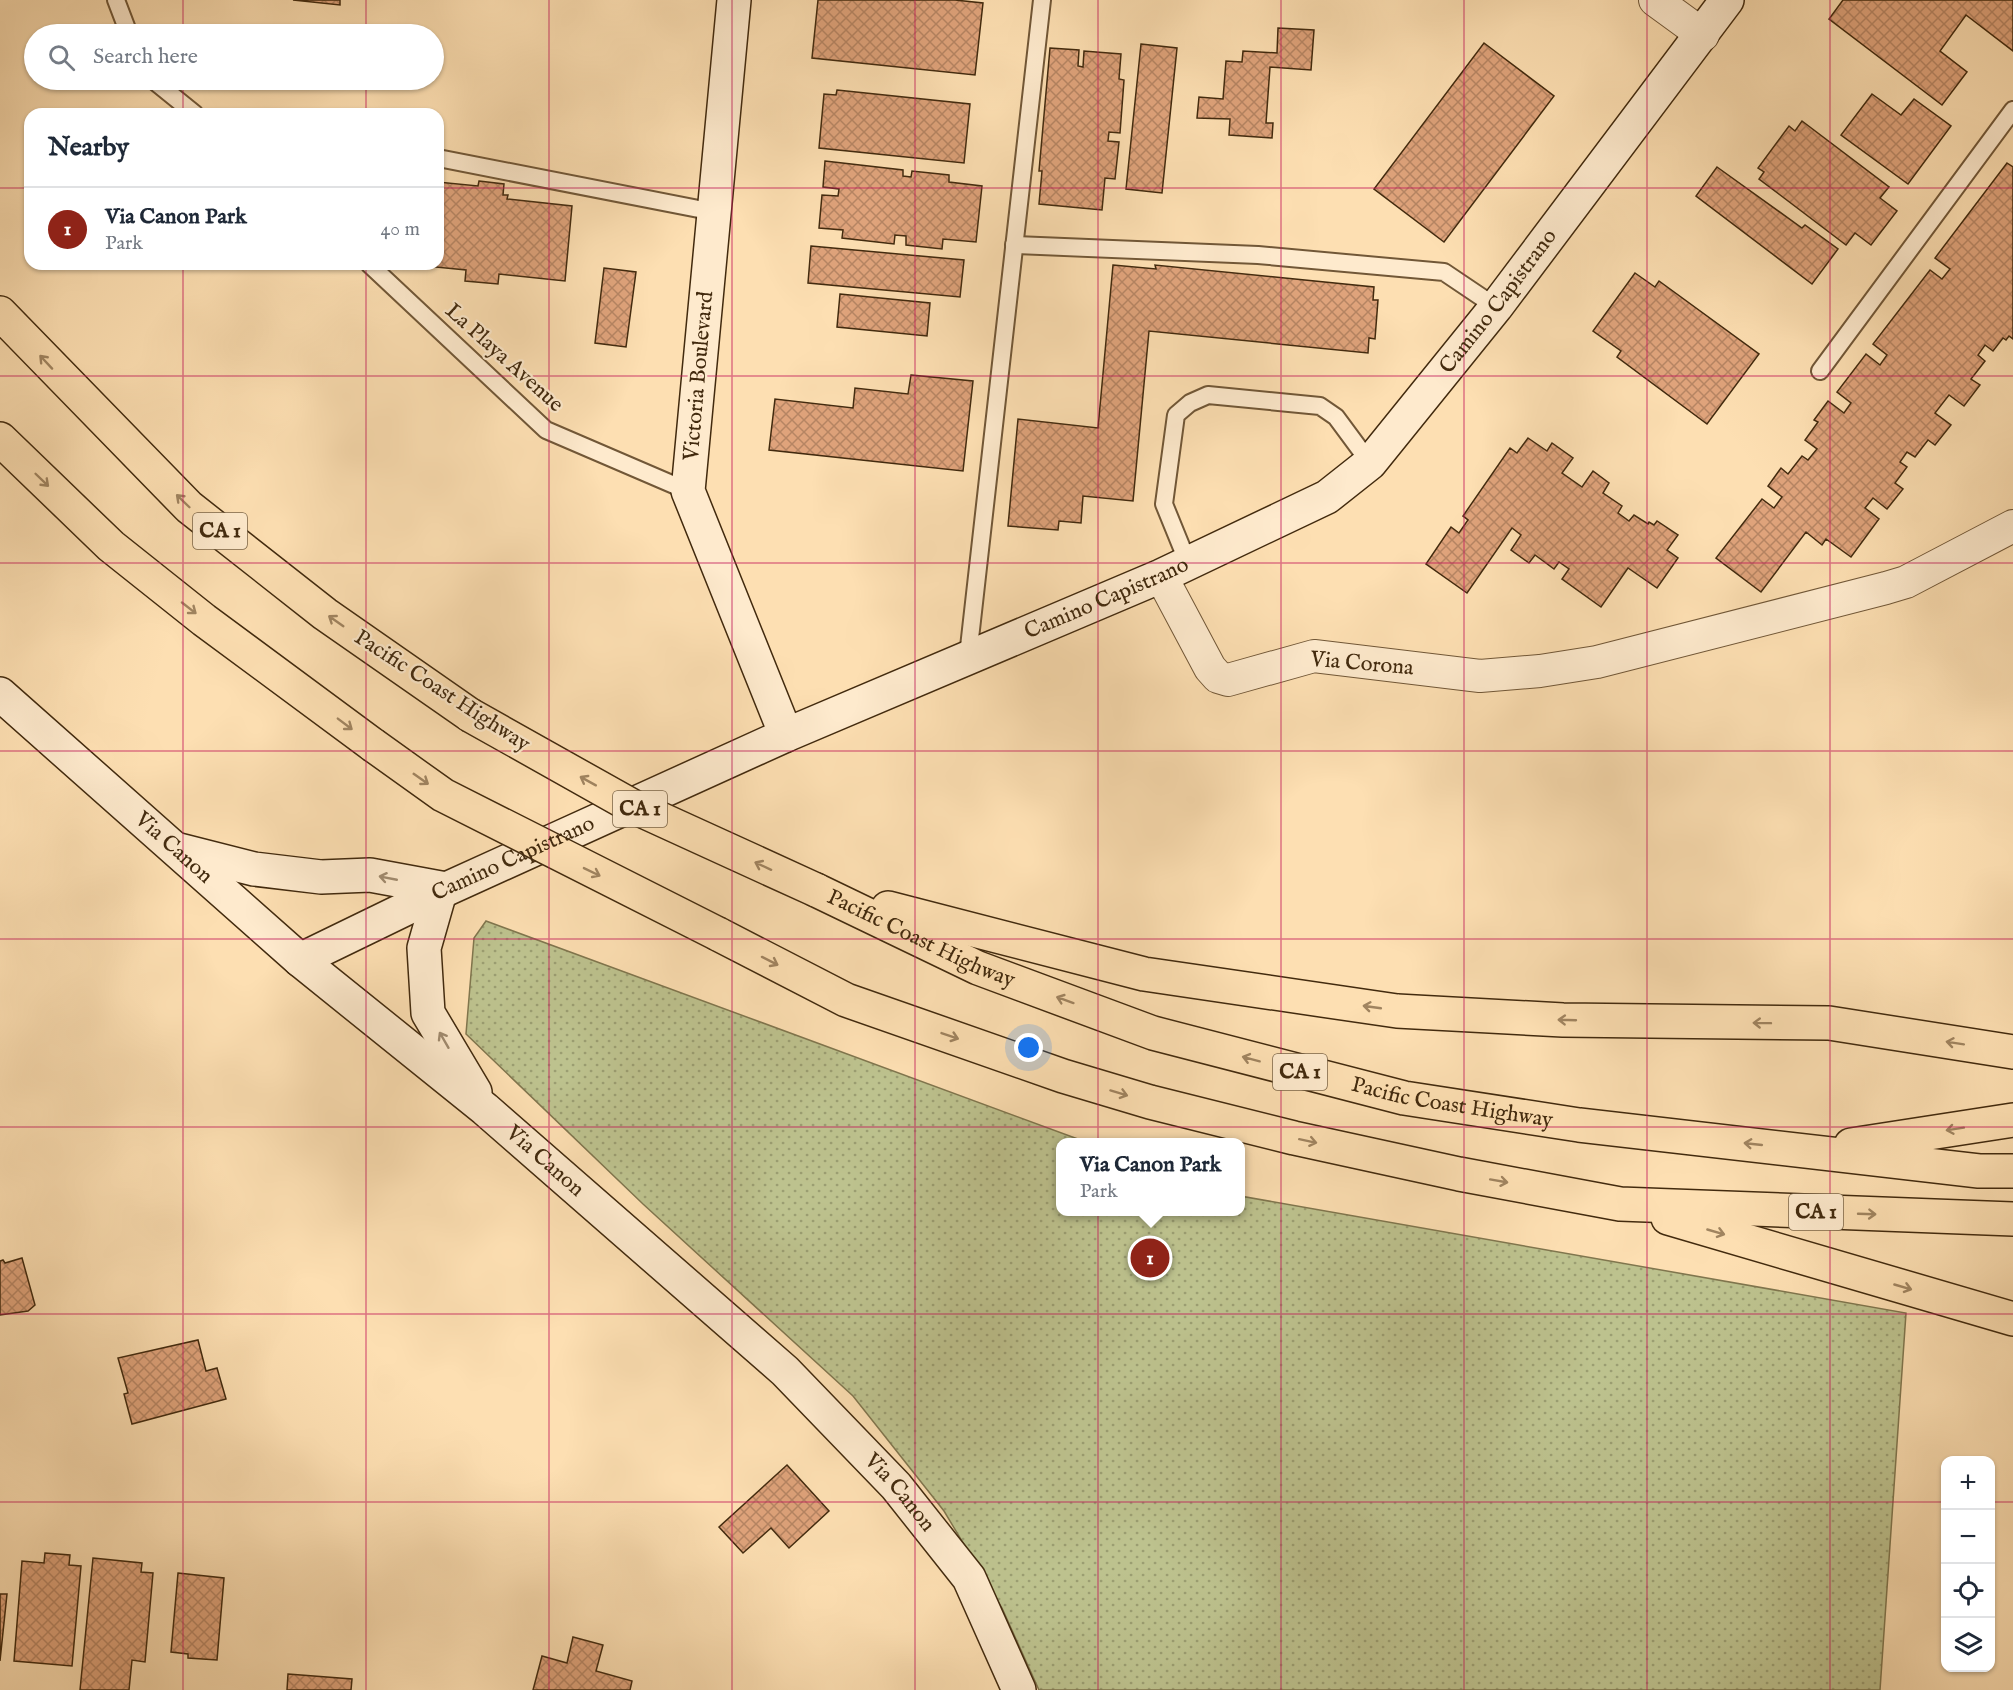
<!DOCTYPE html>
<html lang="en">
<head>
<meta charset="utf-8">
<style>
  :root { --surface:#fff; --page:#f6f6f7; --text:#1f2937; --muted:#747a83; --line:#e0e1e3; --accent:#8f2418 }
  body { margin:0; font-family:"IM FELL English",serif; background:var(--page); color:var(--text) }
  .controls { position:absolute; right:18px; bottom:18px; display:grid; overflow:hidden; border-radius:12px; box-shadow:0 2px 4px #0004 }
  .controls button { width:54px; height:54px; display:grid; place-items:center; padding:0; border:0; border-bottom:2px solid var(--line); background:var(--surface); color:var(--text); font:30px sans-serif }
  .you { position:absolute; left:1029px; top:1048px; width:21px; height:21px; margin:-15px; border:4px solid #fff; border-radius:50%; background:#1a73e8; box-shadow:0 0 0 9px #1a73e833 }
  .badge { display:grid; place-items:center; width:39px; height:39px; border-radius:50%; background:var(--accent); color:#fff; font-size:20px; font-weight:700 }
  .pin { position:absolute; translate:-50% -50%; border:3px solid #fff; box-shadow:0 2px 6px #0006 }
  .popup { position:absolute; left:1056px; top:1138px; width:189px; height:78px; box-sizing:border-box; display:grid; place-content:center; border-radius:12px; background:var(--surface); filter:drop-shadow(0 2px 4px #0005); font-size:20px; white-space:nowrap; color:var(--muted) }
  .popup b { font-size:22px; color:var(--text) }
  .popup::after { content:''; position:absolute; left:50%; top:100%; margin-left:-12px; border:12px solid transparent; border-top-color:var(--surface) }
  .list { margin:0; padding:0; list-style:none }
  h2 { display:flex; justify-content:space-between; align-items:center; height:78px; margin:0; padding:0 24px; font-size:26px }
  h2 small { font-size:20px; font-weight:400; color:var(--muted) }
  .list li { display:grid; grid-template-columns:39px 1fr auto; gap:18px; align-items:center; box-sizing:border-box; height:84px; padding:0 24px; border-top:2px solid var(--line) }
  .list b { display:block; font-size:22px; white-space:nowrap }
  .list p { margin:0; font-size:20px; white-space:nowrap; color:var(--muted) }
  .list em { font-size:20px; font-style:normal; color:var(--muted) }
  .icon { flex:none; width:33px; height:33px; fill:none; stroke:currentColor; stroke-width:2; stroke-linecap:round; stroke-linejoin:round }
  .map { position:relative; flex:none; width:2013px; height:1690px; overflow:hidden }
  .search { position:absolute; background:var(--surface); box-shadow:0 2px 4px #0004; left:24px; top:24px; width:420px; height:66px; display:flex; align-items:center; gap:15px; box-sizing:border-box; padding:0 21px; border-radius:33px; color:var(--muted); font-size:22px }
  .panel { position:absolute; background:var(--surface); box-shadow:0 2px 4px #0004; left:24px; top:108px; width:420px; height:162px; border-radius:18px }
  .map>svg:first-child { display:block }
  .grass { fill:url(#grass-dots); stroke:#80764e; stroke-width:1.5 }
  .building { fill:url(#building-cross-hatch); stroke:#422a0e; stroke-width:1.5 }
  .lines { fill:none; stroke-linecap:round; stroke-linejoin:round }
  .lane-casing { stroke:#715737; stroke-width:20 }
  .street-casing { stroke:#715737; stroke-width:34 }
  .secondary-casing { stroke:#422a0e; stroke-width:36 }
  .highway-casing { stroke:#422a0e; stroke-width:36 }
  .lane { stroke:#feeacd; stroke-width:16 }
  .street { stroke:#feeacd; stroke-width:32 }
  .secondary { stroke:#feeacd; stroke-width:33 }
  .highway { stroke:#fddfb2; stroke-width:33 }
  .highway-bridge-casing { stroke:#422a0e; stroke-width:36; stroke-linecap:butt }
  .highway-bridge { stroke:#fddfb2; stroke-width:33 }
  .oneway { stroke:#a08460 }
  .oneway2 { stroke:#a08a6e }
  .grid { fill:none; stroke:#c2185b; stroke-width:1.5; stroke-opacity:0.55 }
  .labels { text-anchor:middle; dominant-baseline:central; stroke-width:4.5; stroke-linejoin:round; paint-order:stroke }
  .shield { fill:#feeacd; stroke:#7a6447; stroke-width:1.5 }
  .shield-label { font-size:21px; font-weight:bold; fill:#422a0e }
  .street-label { font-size:22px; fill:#422a0e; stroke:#feeacd }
</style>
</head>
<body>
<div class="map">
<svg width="2013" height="1690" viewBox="0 0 2013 1690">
  <defs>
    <pattern id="grass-dots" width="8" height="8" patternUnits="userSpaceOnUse" patternTransform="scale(1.5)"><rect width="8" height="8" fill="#bdc28e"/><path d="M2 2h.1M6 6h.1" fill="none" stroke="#9b9e72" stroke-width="1.8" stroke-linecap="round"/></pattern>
    <pattern id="building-cross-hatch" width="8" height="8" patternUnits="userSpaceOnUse" patternTransform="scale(1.5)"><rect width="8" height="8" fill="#dfa37b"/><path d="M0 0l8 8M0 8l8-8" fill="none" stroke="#b68563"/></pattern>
  </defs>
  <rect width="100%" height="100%" fill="#fddfb2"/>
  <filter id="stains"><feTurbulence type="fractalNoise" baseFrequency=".00333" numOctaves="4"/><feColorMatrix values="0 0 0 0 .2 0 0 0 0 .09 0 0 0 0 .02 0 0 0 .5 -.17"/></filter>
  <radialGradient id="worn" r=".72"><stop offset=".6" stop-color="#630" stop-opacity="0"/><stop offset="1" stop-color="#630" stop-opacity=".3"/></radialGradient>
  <polygon class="grass" points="486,921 1086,1142 1060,1142 1060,1212 1240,1212 1240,1196 1906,1313 1880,1690 1039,1690 1002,1608 944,1511 853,1396 643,1204 466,1034 474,938"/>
  <g class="building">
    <polygon points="293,0 340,0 340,5"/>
    <polygon points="818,0 955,0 983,3 975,75 812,58"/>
    <polygon points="1843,0 2013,0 2013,51 1966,15 1940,51 1967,72 1942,105 1829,19"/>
    <polygon points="1278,28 1314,30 1311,70 1270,67 1266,123 1273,123 1272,138 1229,135 1230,119 1197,118 1199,97 1223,99 1226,61 1242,62 1243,51 1277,53"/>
    <polygon points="1484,43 1554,96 1444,242 1374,189"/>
    <polygon points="1141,44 1177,48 1162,193 1126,189"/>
    <polygon points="1050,48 1079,50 1078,66 1083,67 1084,51 1121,54 1119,79 1124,80 1120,133 1109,132 1108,141 1119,142 1115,179 1105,178 1102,210 1039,204 1042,171 1039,171"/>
    <polygon points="837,90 970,104 964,163 819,148 824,94 836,95"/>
    <polygon points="1872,94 1901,115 1914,99 1951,126 1908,184 1841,135"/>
    <polygon points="1802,121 1889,187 1880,198 1897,211 1871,245 1855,233 1846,245 1759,179 1764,172 1758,168 1789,126 1795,131"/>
    <polygon points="825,161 903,170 903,176 911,177 912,171 949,175 949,182 982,186 976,242 943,239 942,249 906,245 906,236 895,235 894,244 842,238 843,230 819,228 822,195 838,196 839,189 823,187"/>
    <polygon points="2007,163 2013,167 2013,339 2009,336 2006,340 2003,338 1993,351 1985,345 1978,355 1985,361 1971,379 1980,385 1964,406 1949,395 1935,413 1951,425 1935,445 1928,440 1915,457 1907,452 1900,462 1907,467 1895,483 1903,489 1887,509 1873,498 1865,508 1879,519 1851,557 1826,539 1822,545 1806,532 1761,592 1716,558 1762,499 1774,508 1782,497 1768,486 1781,468 1788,474 1802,456 1808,460 1817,449 1805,440 1818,422 1814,420 1828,401 1844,413 1851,403 1837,392 1866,354 1880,365 1887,355 1873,344 1930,270 1942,279 1950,269 1935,258"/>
    <polygon points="1717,167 1802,228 1805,225 1838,249 1812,284 1696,196"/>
    <polygon points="479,181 504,184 503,195 508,195 507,199 572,206 565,281 499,274 498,284 465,281 466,270 435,267 438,264 438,182 478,186"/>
    <polygon points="811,246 964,260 960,297 808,283"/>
    <polygon points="1113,265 1156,269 1155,265 1374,287 1373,300 1378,300 1375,339 1369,338 1368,353 1149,331 1133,501 1083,496 1081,523 1059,521 1058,530 1008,526 1018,419 1098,428"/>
    <polygon points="604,268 636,272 626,347 595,343"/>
    <polygon points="1635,273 1655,287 1659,281 1759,354 1707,424 1617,357 1621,351 1593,331"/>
    <polygon points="840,294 930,303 927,336 837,327"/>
    <polygon points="911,375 973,381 963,471 769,450 775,399 853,408 855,388 908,394"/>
    <polygon points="1528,438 1547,451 1552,443 1573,458 1562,473 1582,487 1593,471 1609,483 1603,493 1622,506 1618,513 1629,521 1634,515 1648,524 1649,522 1654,525 1657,521 1678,535 1667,550 1678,558 1657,588 1628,568 1601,607 1562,579 1569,569 1559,562 1554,569 1535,555 1529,563 1511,550 1521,535 1512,528 1467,593 1426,564 1451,527 1459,533 1468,520 1463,516 1510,448 1517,453"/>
    <polygon points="22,1258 35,1305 28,1311 0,1315 0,1261 3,1260 5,1263"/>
    <polygon points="198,1340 206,1371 217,1368 226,1399 132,1424 124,1394 128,1393 118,1358"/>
    <polygon points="787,1465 829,1511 789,1548 771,1528 743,1553 719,1527"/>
    <polygon points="45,1553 70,1555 69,1565 81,1566 72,1666 14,1661 22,1561 44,1563"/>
    <polygon points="93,1558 142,1563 141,1572 153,1573 145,1662 132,1660 129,1690 80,1690"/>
    <polygon points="178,1573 224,1578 217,1660 188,1658 188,1654 171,1652"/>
    <polygon points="0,1594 7,1594 0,1661"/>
    <polygon points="573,1637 603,1645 596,1671 632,1681 630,1690 533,1690 542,1656 567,1663"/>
    <polygon points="288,1674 352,1679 351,1690 287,1690"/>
  </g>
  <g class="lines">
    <defs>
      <g id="lane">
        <polyline points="116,0 129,34"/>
        <polyline points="153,80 195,114"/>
        <polyline points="438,158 714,212"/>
        <polyline points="1014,245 1258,255 1444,272 1496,307"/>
        <polyline points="369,264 546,430 688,491"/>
        <polyline points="1820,371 2013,110"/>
        <polyline points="1188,563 1164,504 1176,415 1190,403 1208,395 1320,406 1336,417 1370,463"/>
        <polyline points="968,656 1042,0"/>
      </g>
      <g id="street">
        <polyline points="1655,0 1703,35"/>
        <polyline points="1161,576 1210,668 1218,677 1228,680 1314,656 1480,676 1540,671 1597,662 1886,588 1906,582 2013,526"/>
      </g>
      <g id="secondary">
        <polyline points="734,0 688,491 786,735"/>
        <path id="s1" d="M0,694l300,266 185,149 300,262 111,115 73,92 50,112"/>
        <polyline points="179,850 254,869 321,877 370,875 446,889"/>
        <polyline points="440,892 424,948 428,1013 475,1092"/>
        <path id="s2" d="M300,960l140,-68 346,-157 375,-159 166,-79 43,-34 126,-156 231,-307"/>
      </g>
      <g id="highway">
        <polyline points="0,313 189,507 325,614 470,715"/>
        <polyline points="0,439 111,546 204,620 373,745"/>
        <path id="s3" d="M816,890l162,78 175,65 251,65 175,27 400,46h34"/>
        <polyline points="888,908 1144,974 1397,1011 1563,1020 1829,1023 2013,1052"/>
        <polyline points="718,934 846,1000 1063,1076 1150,1102 1294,1138 1459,1174 1620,1204 2013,1219"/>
        <polyline points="1851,1145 2013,1120"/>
        <polyline points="1668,1218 2013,1319"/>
      </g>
    </defs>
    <use href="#lane" class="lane-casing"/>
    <use href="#street" class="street-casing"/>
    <use href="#secondary" class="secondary-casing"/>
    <use href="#highway" class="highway-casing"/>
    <use href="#lane" class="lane"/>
    <use href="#street" class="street"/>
    <use href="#secondary" class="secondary"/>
    <use href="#highway" class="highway"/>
    <defs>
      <g id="highway-bridge">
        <polyline points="470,715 632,806 816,890"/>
        <polyline points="373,745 443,795 718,934"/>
      </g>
    </defs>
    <use href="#highway-bridge" class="highway-bridge-casing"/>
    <use href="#highway-bridge" class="highway-bridge"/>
  </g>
  <defs><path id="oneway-shaft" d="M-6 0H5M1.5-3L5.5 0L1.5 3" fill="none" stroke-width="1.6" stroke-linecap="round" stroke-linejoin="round" transform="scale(1.5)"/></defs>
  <g class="oneway">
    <use href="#oneway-shaft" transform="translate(46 362) rotate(-133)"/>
    <use href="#oneway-shaft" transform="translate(42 480) rotate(44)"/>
    <use href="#oneway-shaft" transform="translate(183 501) rotate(-136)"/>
    <use href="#oneway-shaft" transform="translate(189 608) rotate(38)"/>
    <use href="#oneway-shaft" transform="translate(336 621) rotate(-145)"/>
    <use href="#oneway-shaft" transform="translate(345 724) rotate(37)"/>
    <use href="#oneway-shaft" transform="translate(421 779) rotate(35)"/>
    <use href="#oneway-shaft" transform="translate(588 781) rotate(-151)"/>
    <use href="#oneway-shaft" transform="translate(763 866) rotate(-155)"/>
    <use href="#oneway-shaft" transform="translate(592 872) rotate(26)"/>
    <use href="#oneway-shaft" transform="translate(770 961) rotate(27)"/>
    <use href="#oneway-shaft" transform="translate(1065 1000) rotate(-160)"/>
    <use href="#oneway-shaft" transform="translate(1372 1007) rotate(-172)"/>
    <use href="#oneway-shaft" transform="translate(1567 1020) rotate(-178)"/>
    <use href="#oneway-shaft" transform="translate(1762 1023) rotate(-179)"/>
    <use href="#oneway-shaft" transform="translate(950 1036) rotate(19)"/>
    <use href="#oneway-shaft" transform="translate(1955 1043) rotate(-171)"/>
    <use href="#oneway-shaft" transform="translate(1251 1059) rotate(-165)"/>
    <use href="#oneway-shaft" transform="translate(1119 1093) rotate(17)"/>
    <use href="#oneway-shaft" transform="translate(1955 1129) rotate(171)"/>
    <use href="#oneway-shaft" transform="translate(1308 1141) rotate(12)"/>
    <use href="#oneway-shaft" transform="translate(1753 1144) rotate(-174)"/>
    <use href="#oneway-shaft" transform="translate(1499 1181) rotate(10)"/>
    <use href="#oneway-shaft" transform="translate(1867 1214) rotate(2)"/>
    <use href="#oneway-shaft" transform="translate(1716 1232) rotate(16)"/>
    <use href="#oneway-shaft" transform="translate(1903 1287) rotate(16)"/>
  </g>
  <g class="oneway2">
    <use href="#oneway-shaft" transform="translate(388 878) rotate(-169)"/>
    <use href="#oneway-shaft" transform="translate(444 1040) rotate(-120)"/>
  </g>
  <path class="grid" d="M183,0v34M366,0v34M549,0v1690M732,0v1690M915,0v1690M1098,0v1690M1281,0v1690M1464,0v1690M1647,0v1690M1830,0v1690M183,80v34M366,80v34M0,188h30M438,188h1575M183,264v1426M366,264v1426M0,376h2013M0,563h2013M0,751h2013M0,939h2013M0,1127h2013M0,1314h2013M0,1502h1946M1990,1502h23"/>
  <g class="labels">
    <g class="shield">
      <rect x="193" y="513" width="54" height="36" rx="4.5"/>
      <rect x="613" y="791" width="54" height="36" rx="4.5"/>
      <rect x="1273" y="1054" width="54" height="36" rx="4.5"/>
      <rect x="1789" y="1194" width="54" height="36" rx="4.5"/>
    </g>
    <g class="shield-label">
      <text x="220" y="531">CA 1</text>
      <text x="640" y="809">CA 1</text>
      <text x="1300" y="1072">CA 1</text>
      <text x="1816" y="1212">CA 1</text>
    </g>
    <g class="street-label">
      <text stroke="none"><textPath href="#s2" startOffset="1388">Camino Capistrano</textPath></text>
      <text transform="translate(504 358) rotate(42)">La Playa Avenue</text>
      <text transform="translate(699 376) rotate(-85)">Victoria Boulevard</text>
      <text stroke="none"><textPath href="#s2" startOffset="884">Camino Capistrano</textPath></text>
      <text transform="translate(1362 664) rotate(5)">Via Corona</text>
      <text transform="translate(442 691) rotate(33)">Pacific Coast Highway</text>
      <text stroke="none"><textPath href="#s1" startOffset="232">Via Canon</textPath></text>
      <text stroke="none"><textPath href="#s2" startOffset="236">Camino Capistrano</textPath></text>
      <text stroke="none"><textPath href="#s3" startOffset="116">Pacific Coast Highway</textPath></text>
      <text stroke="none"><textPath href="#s3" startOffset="674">Pacific Coast Highway</textPath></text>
      <text stroke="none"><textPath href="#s1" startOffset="718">Via Canon</textPath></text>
      <text stroke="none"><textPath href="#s1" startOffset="1204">Via Canon</textPath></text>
    </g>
  </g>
  <rect width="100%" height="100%" filter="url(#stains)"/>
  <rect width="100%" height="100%" fill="url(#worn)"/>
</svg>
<div class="controls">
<button>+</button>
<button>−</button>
<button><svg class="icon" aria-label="locate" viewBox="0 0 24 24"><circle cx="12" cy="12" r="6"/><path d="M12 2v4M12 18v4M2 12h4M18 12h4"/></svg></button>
<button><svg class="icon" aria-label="layers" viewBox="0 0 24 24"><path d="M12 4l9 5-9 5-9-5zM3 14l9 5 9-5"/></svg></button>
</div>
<div class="you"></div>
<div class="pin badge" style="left:1150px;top:1258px">1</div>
<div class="popup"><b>Via Canon Park</b>Park</div>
<div class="search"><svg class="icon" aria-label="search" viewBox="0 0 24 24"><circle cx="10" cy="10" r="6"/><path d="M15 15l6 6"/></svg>Search here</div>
<section class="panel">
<h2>Nearby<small></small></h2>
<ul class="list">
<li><span class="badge">1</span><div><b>Via Canon Park</b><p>Park</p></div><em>40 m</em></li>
</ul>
</section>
</div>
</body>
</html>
